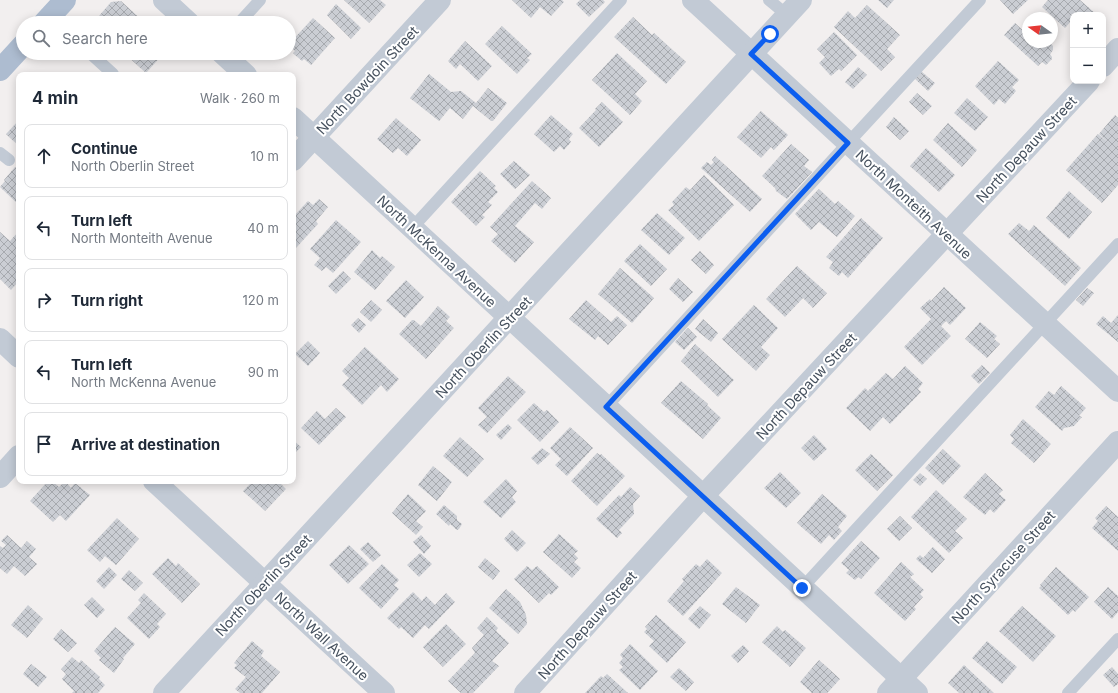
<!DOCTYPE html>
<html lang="en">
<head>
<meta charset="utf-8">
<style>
  :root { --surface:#fff; --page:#f2f2f3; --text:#1f2937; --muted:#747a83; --line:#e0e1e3 }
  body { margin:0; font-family:Inter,sans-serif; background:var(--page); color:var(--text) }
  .controls { position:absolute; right:12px; top:12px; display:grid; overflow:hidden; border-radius:8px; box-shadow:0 2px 10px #0003 }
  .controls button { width:36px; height:36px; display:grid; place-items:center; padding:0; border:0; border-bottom:1px solid var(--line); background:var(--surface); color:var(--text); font:20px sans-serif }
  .compass { position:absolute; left:1022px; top:12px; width:36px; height:36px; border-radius:50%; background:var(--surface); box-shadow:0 2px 10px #0003; rotate:285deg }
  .stop { position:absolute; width:12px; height:12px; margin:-9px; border:3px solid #0c5eef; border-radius:50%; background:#fff }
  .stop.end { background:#0c5eef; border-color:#fff; box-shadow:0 1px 4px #0008 }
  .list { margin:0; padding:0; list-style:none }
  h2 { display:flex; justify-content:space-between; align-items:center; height:52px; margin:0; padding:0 16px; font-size:17px }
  h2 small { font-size:13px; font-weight:400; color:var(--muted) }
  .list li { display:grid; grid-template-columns:26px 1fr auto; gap:12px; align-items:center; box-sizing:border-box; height:64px; margin:0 8px 8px; padding:0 8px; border:1px solid var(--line); border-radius:8px }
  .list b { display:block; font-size:15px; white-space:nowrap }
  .list p { margin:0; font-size:13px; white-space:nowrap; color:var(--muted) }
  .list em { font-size:13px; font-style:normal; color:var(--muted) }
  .icon { flex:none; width:22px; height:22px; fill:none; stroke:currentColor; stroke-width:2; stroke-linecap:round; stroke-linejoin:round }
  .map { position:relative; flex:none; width:1118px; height:693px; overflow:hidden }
  .search { position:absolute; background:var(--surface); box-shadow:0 2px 10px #0003; left:16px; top:16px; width:280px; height:44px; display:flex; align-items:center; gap:10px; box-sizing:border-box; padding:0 14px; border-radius:22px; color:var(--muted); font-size:15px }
  .panel { position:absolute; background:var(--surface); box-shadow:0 2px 10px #0003; left:16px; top:72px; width:280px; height:412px; border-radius:8px }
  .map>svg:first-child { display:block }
  .building { fill:url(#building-cross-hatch) }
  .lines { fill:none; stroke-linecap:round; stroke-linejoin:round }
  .service { stroke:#c2cad5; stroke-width:12 }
  .minor { stroke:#c2cad5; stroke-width:22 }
  .primary { stroke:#adbcd0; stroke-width:22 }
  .route { stroke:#0c5eef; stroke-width:5 }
  .labels { text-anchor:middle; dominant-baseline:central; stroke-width:4; stroke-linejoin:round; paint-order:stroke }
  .street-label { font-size:14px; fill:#46515e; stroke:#fff }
</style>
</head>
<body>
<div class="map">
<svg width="1118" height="693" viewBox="0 0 1118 693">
  <defs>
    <pattern id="building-cross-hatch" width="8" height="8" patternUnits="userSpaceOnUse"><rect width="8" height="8" fill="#cbced4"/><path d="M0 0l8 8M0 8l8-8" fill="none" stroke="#a7aaaf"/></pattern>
  </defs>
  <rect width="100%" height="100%" fill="#f2efef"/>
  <g class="building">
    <polygon points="344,0 380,0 386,5 369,23"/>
    <polygon points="512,0 562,0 564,2 551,16 540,7 531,18"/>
    <polygon points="580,0 603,0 605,2 589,17 576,4"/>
    <polygon points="878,0 894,0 887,8"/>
    <polygon points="1000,0 1028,0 1013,14"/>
    <polygon points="1048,0 1080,0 1096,14 1095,15 1073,15 1073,19 1065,28 1042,7"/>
    <polygon points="121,1 145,23 93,23 111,2"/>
    <polygon points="336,4 361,28 351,39 327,15"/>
    <polygon points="867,5 900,35 887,49 895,57 881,71 834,27 848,11 855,18"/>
    <polygon points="633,17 652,35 654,33 686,62 666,84 614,37"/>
    <polygon points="313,18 335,38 311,65 304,59 302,61 293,53 295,51 289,46 289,44"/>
    <polygon points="1015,23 1028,35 1028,42 1049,42 1053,46 1053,50 1050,54 1052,57 1052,59 1046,65 1042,62 1038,66 1004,35"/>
    <polygon points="502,26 532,54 527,58 530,60 517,74 485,44"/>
    <polygon points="834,32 857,55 841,71 839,69 831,76 819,63 825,57 817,49"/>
    <polygon points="465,41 492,66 478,81 460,64 456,69 448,61"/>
    <polygon points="124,53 164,53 146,73"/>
    <polygon points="617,53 647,81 635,94 642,101 630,115 592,80"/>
    <polygon points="998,61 1019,80 1012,87 1016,91 1005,104 999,99 994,105 975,86"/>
    <polygon points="858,67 867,75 853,89 845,82"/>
    <polygon points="921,71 935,83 928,91 914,78"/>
    <polygon points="429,74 451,92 461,91 476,103 488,88 507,103 493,121 491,121 473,106 463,119 450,108 439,121 410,98"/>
    <polygon points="917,93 932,106 923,115 909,102"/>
    <polygon points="967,98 988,117 975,131 954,113"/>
    <polygon points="602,102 623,122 599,147 579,128 596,110 595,109"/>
    <polygon points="761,111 788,135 774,150 771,147 761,158 737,137"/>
    <polygon points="551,115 573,134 569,139 571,142 564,150 560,146 554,152 534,134"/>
    <polygon points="1115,115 1118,118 1118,185 1102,203 1066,170 1098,134 1109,143 1099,134"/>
    <polygon points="894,117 909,131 900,140 886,127"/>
    <polygon points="396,118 421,140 407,156 398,148 393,153 377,139"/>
    <polygon points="19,120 19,146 6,134"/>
    <polygon points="948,123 977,150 962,167 933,140"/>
    <polygon points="791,144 809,160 804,166 812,172 787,199 776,191 775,188 762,176"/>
    <polygon points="926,148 955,175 939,192 910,166"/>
    <polygon points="715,156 762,199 750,212 701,168 707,162 711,165 714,162 712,160"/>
    <polygon points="514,161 530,175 515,189 500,174"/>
    <polygon points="15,167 19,171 19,205 0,187 5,181 4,180"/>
    <polygon points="480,171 496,186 494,188 498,192 488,202 492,205 482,215 485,217 476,226 451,202"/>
    <polygon points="704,175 734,205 699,241 668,210 674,205 672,202 686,187 690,190"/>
    <polygon points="532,181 551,198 542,209 535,203 515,226 534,242 515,263 491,241 498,234 490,227"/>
    <polygon points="819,189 835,204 838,201 855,216 837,237 819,222 811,230 795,214"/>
    <polygon points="1069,191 1092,212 1069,239 1046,218"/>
    <polygon points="319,199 328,207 316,221 318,224 293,251 293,217 308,201 313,205"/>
    <polygon points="657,213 685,238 669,255 641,230"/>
    <polygon points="861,218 883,238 848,278 842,272 839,276 829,268 833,262 826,257"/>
    <polygon points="336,220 361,242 333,273 326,267 322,271 314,265 320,258 310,249"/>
    <polygon points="1019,223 1029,231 1034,225 1081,268 1065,286 1008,234"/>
    <polygon points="19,231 19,281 11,290 0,279 0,232 10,241"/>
    <polygon points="640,244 667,269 651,286 624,261"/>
    <polygon points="372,250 380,258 382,256 395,267 375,290 354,272"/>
    <polygon points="700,251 714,265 706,274 691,260"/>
    <polygon points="797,266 827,293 813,308 803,298 785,317 766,299"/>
    <polygon points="620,268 654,298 632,323 598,294"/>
    <polygon points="343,271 351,279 336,294 328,286"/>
    <polygon points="678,278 693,292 683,302 669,289"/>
    <polygon points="406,280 424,297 405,318 386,301"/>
    <polygon points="944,287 966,308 950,325 946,321 941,326 951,336 922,365 904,347 931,319 920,308 930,299 931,301"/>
    <polygon points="1087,288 1094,293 1083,306 1076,300"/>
    <polygon points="371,300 382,310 371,322 360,312"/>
    <polygon points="586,300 611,322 617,316 627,325 608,345 598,336 595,340 569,319"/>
    <polygon points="754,305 778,328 761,347 770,355 756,371 722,339"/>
    <polygon points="438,306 450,317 446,321 454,328 426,359 399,334 412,320 414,320 421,326"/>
    <polygon points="1118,315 1118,342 1096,324 1103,316 1111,323"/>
    <polygon points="358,318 366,325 359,333 351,325"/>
    <polygon points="703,319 718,333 711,342 695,329"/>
    <polygon points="980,322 997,336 994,339 1000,344 987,358 965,339"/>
    <polygon points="688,328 697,337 684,350 675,342"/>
    <polygon points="308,341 320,353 308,366 295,354"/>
    <polygon points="695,344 734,380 718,397 681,361"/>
    <polygon points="365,347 399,379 387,392 381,385 362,405 342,385 349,378 342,371"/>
    <polygon points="982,365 990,373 979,384 971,376"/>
    <polygon points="905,366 923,383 918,389 921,392 890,424 883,417 870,431 846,408 865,388 868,391 886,373 893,379"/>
    <polygon points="508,376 526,392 487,433 478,425 487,417 478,408"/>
    <polygon points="681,381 708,404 707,405 721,418 703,439 661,403"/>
    <polygon points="1061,386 1086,408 1079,416 1082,417 1074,426 1064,428 1062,431 1035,407 1049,391 1054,395"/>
    <polygon points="534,403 544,412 547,410 559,422 540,442 517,420"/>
    <polygon points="336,408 346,417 319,445 301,428 317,411 325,419"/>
    <polygon points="1023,419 1051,444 1034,463 1011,443 1014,439 1010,435"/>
    <polygon points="508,424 512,428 501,440 496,435"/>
    <polygon points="570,427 593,448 567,476 555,465 561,459 550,448"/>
    <polygon points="814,435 827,449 814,461 801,448"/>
    <polygon points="460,437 484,459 467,477 443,456"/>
    <polygon points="293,440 301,447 293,455"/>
    <polygon points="542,448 550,454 538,465 531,458"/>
    <polygon points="943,449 961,466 943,485 925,468"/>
    <polygon points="597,453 600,455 601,454 625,476 597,506 571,481"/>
    <polygon points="871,454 893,475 877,491 855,470"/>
    <polygon points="433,466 452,482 437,501 418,485"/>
    <polygon points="780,472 801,493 786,508 764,488"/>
    <polygon points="920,473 927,479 920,486 913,480"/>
    <polygon points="985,473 1003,490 999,494 1006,500 994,513 990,509 985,515 963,497"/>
    <polygon points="506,479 517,491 512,497 516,502 501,518 483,502"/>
    <polygon points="48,481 52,481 59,487 65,481 71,488 75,483 90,495 66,521 60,515 53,522 30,501"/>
    <polygon points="253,481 282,481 280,483 286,489 265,511 243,491"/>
    <polygon points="630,487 640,496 633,504 634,514 619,530 622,533 617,538 596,519 619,495 621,497"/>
    <polygon points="936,490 967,519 955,531 963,538 949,553 911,517"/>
    <polygon points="408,494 426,511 416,521 423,527 416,535 392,513"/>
    <polygon points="822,494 847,516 838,527 842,531 834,540 829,535 821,544 797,523"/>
    <polygon points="444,505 457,516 457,520 462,524 459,529 457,530 450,524 449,526 436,514"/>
    <polygon points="1106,506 1118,517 1118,551 1092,528 1098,521 1095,518"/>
    <polygon points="900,516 912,528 899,541 887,529"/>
    <polygon points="117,518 139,539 116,565 105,556 100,562 87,550"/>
    <polygon points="512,530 526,543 517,552 504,539"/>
    <polygon points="559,534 578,551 574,554 578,558 574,562 581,568 572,578 543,552"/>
    <polygon points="7,535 21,548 27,541 36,549 29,557 37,564 25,576 14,566 7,574 0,568 0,546 3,548 6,545 1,541"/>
    <polygon points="421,535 431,546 424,554 413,542"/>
    <polygon points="861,541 880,558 861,579 858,577 855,580 846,573 849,570 841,563"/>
    <polygon points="368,542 381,555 373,562 360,549"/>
    <polygon points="349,545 369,564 348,584 329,565"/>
    <polygon points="933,547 945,559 932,573 916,559 920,555 923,558"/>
    <polygon points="420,553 432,564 419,577 407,565"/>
    <polygon points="168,558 176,566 178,563 200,584 182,603 152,574"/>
    <polygon points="485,558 500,571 493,580 478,567"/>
    <polygon points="707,559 722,573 683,616 667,601 684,581 682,579 696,564 700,567"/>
    <polygon points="901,562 914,574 910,577 924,590 920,594 923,597 914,607 916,609 905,621 874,593"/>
    <polygon points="382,564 399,580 394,585 399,589 381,609 359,588"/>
    <polygon points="527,566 532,570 537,566 559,587 551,595 549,593 539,603 514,579"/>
    <polygon points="109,567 117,575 104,589 96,581"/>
    <polygon points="1056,567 1089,597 1075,612 1073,610 1068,615 1039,588 1041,586 1040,585"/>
    <polygon points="129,570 143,583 135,591 121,579"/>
    <polygon points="736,587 760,605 746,623 722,604"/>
    <polygon points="1108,587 1118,596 1118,612 1112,619 1094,602"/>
    <polygon points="506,589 520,602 526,615 527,624 518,634 489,608"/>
    <polygon points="413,592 422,601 426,596 435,605 446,593 455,602 429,629 425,625 413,638 401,627 399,629 387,618"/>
    <polygon points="144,593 166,614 157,624 160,627 149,639 127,618 141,603 138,600"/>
    <polygon points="92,597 105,610 97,618 84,605"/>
    <polygon points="28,605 43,619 27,638 11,625"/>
    <polygon points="700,606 711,615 699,629 688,619"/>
    <polygon points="1022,606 1056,636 1033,662 999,631"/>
    <polygon points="656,615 686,642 667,663 649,646 654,641 644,632 647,629 645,627"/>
    <polygon points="487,617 498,628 496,631 509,643 492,661 499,666 473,693 461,693 448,681 475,653 472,648 484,635 477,628"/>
    <polygon points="446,624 466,644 443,667 423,647"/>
    <polygon points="777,626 783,632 785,630 806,648 790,667 762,642"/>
    <polygon points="115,627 135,644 123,658 124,659 114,673 99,660 101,658 94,651"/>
    <polygon points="61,629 77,643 68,652 53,639"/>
    <polygon points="252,641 264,651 261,656 280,672 262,693 240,693 235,689 246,677 234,668 237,665 234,663"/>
    <polygon points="987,641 1017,667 1002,684 972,658"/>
    <polygon points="630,644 658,671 640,690 619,670 623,667 619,663 623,658 620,655"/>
    <polygon points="743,645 749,651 738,663 731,656"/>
    <polygon points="72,657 79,663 81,660 100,677 99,679 105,685 98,693 72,693 74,691 62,679 66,674 61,669"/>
    <polygon points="819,660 840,679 827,693 812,693 800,682"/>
    <polygon points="31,664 47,677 38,687 23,674"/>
    <polygon points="964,665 994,693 959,693 948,683"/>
    <polygon points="1112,667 1118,674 1118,684 1114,687 1103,675"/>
    <polygon points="679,668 694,682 686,691 670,677"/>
    <polygon points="607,674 628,693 585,693 601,676 603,678"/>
  </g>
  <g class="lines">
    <g class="service">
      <polyline points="769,0 787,15"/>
      <polyline points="239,23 260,0"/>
      <polyline points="90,53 113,74"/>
      <polyline points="0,153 9,160"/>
      <polyline points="412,228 621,0"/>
      <polyline points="606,407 848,143 980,0"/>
      <polyline points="802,588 1118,244"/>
      <polyline points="1068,693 1118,639"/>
    </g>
    <g class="minor">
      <polyline points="164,0 189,23"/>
      <polyline points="693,0 1118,391"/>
      <polyline points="222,53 246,75"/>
      <polyline points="1103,66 1118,49"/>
      <polyline points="293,118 917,693"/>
      <polyline points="293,160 440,0"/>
      <polyline points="0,339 19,357"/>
      <polyline points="0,477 19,456"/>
      <polyline points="154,481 384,693"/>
      <polyline points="164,693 801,0"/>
      <polyline points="525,693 703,496 1089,81"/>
      <polyline points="888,693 1118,442"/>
    </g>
    <g class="primary">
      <polyline points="44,23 65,0"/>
      <polyline points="0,70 23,45"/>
    </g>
  </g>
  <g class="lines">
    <polyline class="route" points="770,34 751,54 848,143 606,407 802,588"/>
  </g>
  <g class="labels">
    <g class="street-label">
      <text transform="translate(367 80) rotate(-47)">North Bowdoin Street</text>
      <text transform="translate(1026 149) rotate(-47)">North Depauw Street</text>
      <text transform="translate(914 204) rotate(43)">North Monteith Avenue</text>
      <text transform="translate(437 251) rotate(43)">North McKenna Avenue</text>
      <text transform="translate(483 347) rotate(-47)">North Oberlin Street</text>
      <text transform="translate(806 386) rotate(-47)">North Depauw Street</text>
      <text transform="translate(1003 567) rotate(-48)">North Syracuse Street</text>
      <text transform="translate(263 585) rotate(-47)">North Oberlin Street</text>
      <text transform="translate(587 625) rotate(-48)">North Depauw Street</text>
      <text transform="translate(322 636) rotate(43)">North Wall Avenue</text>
    </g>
  </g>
</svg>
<div class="controls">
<button>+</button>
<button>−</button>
</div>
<svg class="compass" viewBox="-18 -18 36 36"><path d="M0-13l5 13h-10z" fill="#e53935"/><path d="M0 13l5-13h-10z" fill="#747a83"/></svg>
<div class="stop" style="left:770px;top:34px"></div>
<div class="stop end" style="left:802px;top:588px"></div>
<div class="search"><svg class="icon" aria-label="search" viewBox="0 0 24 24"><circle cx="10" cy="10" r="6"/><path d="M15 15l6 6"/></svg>Search here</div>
<section class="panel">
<h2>4 min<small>Walk · 260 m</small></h2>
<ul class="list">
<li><svg class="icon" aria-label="ahead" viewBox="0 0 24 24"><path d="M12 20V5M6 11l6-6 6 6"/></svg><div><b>Continue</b><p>North Oberlin Street</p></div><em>10 m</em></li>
<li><svg class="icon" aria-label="left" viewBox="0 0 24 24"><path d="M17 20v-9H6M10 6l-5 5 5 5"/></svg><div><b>Turn left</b><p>North Monteith Avenue</p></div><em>40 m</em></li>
<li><svg class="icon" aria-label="right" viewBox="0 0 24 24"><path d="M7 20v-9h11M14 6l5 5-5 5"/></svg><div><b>Turn right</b></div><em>120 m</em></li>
<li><svg class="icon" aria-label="left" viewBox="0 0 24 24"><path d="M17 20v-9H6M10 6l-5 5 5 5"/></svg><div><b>Turn left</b><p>North McKenna Avenue</p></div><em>90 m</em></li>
<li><svg class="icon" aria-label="arrive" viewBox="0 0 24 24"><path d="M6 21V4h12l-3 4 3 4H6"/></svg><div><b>Arrive at destination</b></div></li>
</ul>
</section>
</div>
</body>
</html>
